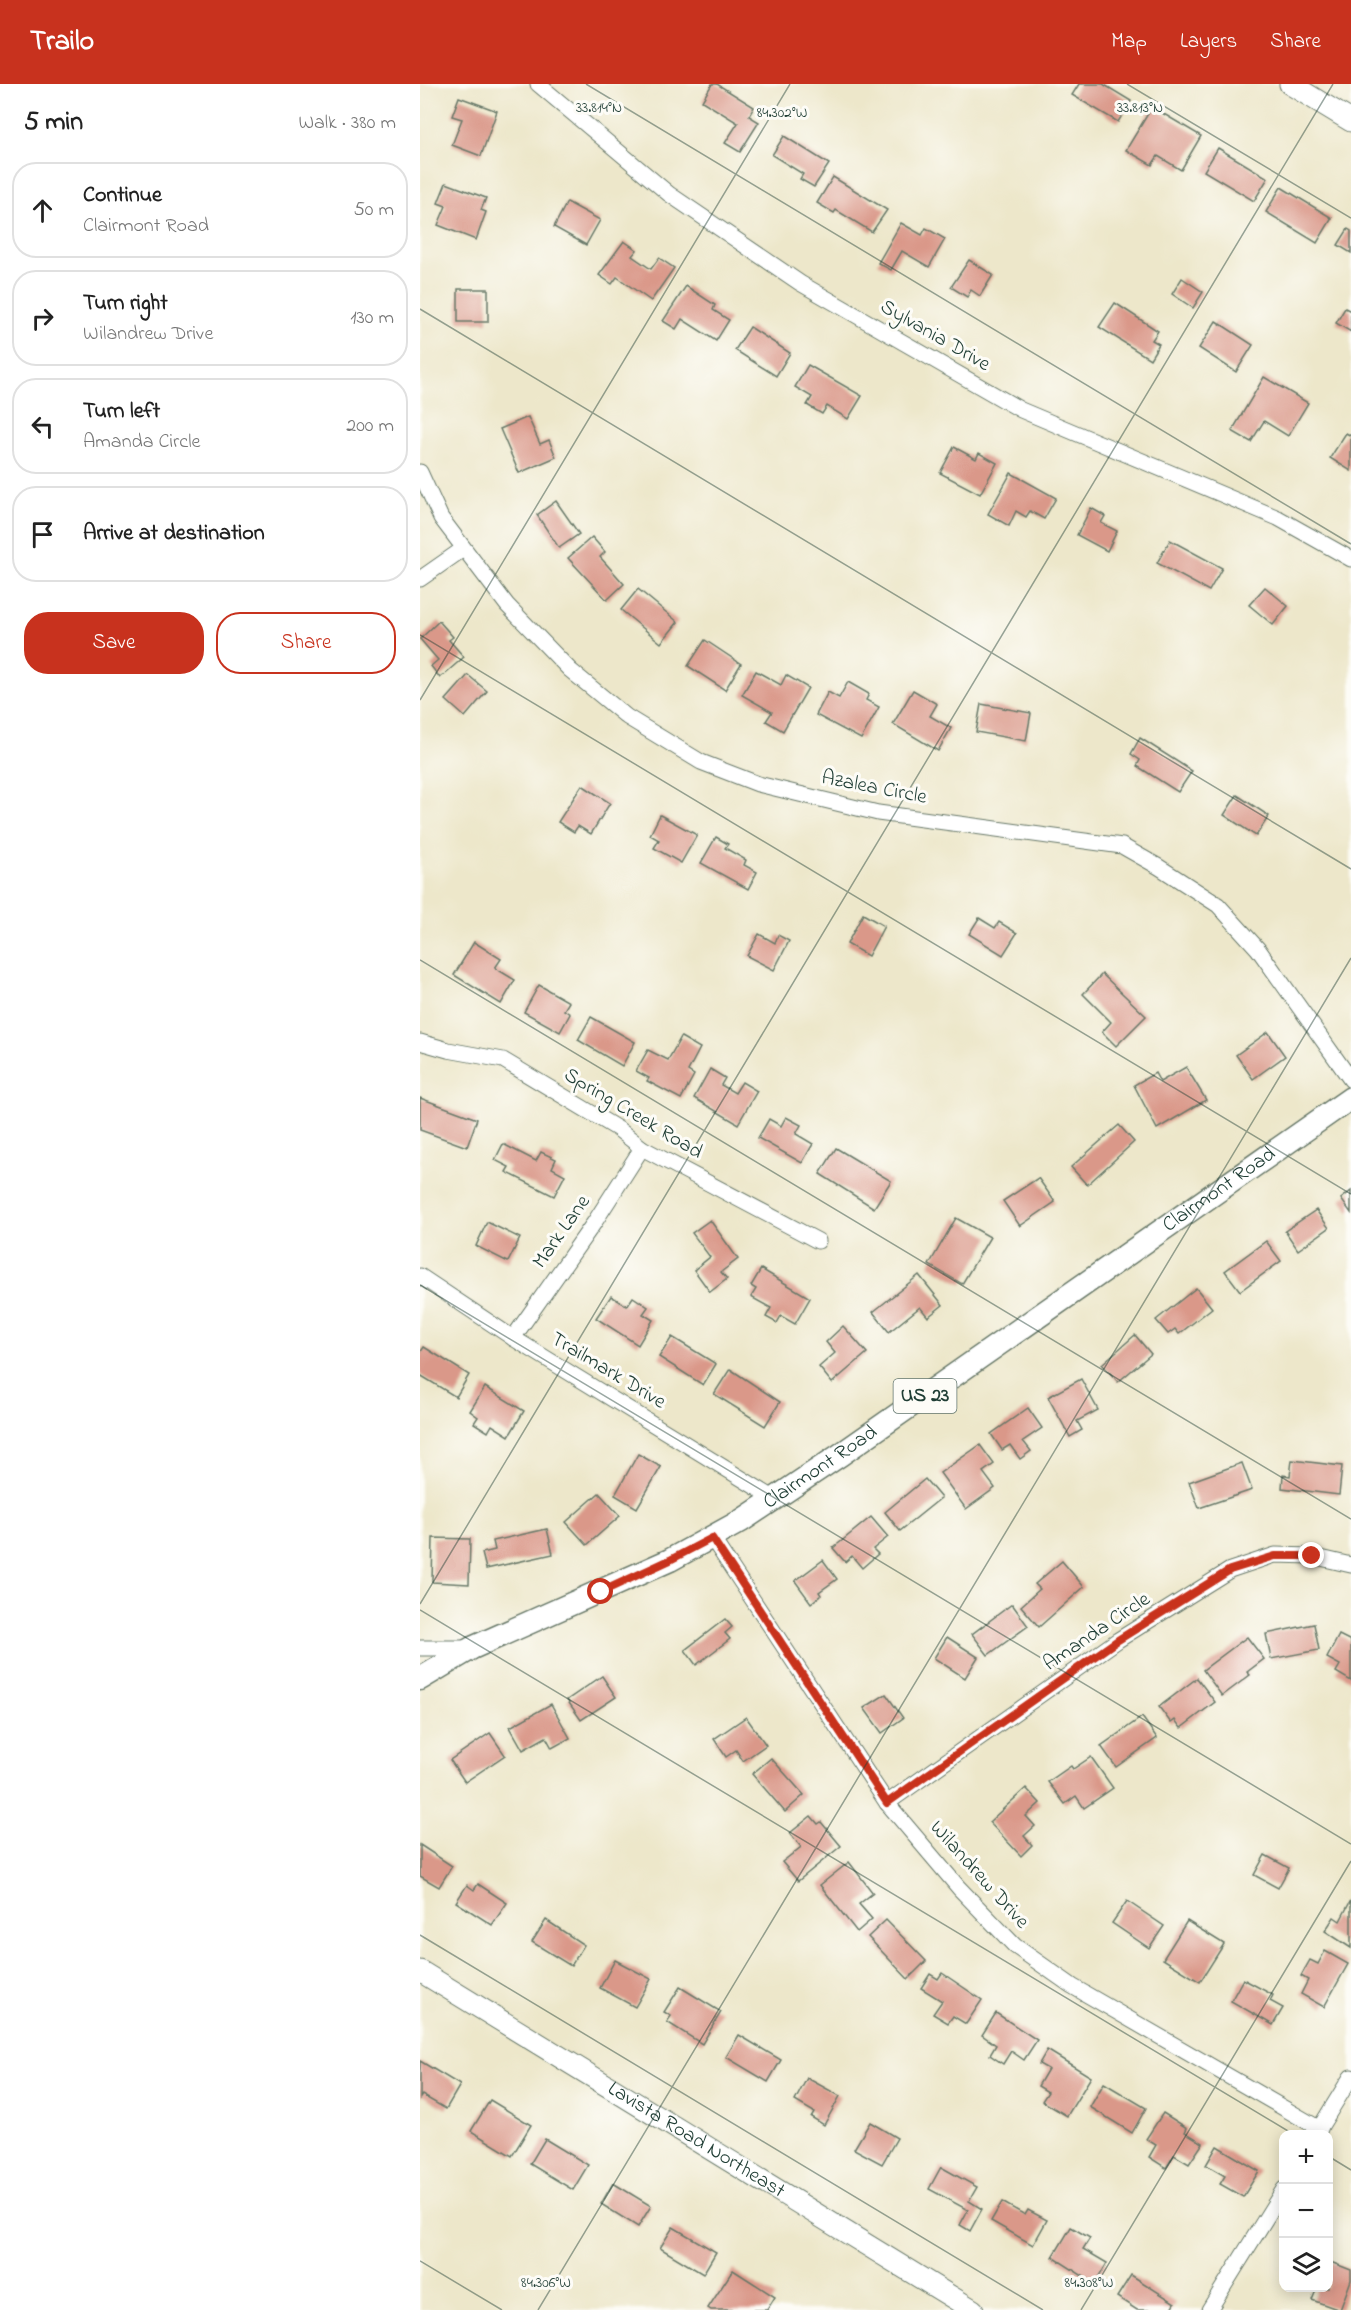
<!DOCTYPE html>
<html lang="en">
<head>
<meta charset="utf-8">
<style>
  :root { --surface:#fff; --page:#f6f6f6; --text:#222; --muted:#767676; --line:#e0e0e0; --accent:#c8321e }
  body { margin:0; font-family:"Indie Flower",sans-serif; background:var(--page); color:var(--text) }
  .controls { position:absolute; right:18px; bottom:18px; display:grid; overflow:hidden; border-radius:12px; box-shadow:0 3px 15px #0003 }
  .controls button { width:54px; height:54px; display:grid; place-items:center; padding:0; border:0; border-bottom:2px solid var(--line); background:var(--surface); color:var(--text); font:30px sans-serif }
  .stop { position:absolute; width:18px; height:18px; margin:-14px; border:4px solid #c8321e; border-radius:50%; background:#fff }
  .stop.end { background:#c8321e; border-color:#fff; box-shadow:0 2px 6px #0008 }
  .list { margin:0; padding:0; list-style:none }
  h2 { display:flex; justify-content:space-between; align-items:center; height:78px; margin:0; padding:0 24px; font-size:26px }
  h2 small { font-size:20px; font-weight:400; color:var(--muted) }
  .list li { display:grid; grid-template-columns:39px 1fr auto; gap:18px; align-items:center; box-sizing:border-box; height:96px; margin:0 12px 12px; padding:0 12px; border:2px solid var(--line); border-radius:24px }
  .list b { display:block; font-size:22px; white-space:nowrap }
  .list p { margin:0; font-size:20px; white-space:nowrap; color:var(--muted) }
  .list em { font-size:20px; font-style:normal; color:var(--muted) }
  .actions { display:flex; gap:12px; padding:18px 24px }
  .actions a { flex:1; padding:14px 0; border:2px solid var(--accent); border-radius:24px; text-align:center; font-size:21px; color:var(--accent) }
  .actions .main { background:var(--accent); color:#fff }
  .icon { flex:none; width:33px; height:33px; fill:none; stroke:currentColor; stroke-width:2; stroke-linecap:round; stroke-linejoin:round }
  .map { position:relative; flex:none; width:931px; height:2226px; overflow:hidden }
  header { display:flex; align-items:center; gap:36px; box-sizing:border-box; height:84px; padding:0 30px; background:var(--accent); color:#fff }
  header strong { font-size:28px }
  nav { display:flex; gap:33px; margin-inline-start:auto; font-size:21px }
  main { display:flex }
  aside { flex:1; background:var(--surface) }
  .map>svg:first-child { display:block }
  .building { fill:#da9889 }
  .lines { fill:none; stroke-linecap:round; stroke-linejoin:round }
  .street-casing { stroke:#677868; stroke-width:17 }
  .secondary-casing { stroke:#677868; stroke-width:23 }
  .primary-casing { stroke:#677868; stroke-width:25 }
  .street { stroke:#fff; stroke-width:15 }
  .secondary { stroke:#fff; stroke-width:21 }
  .primary { stroke:#fff; stroke-width:22 }
  .route { stroke:#c8321e; stroke-width:8 }
  .ticks { fill:none; stroke:#1f3d34; stroke-width:1.5; stroke-opacity:0.45 }
  .labels { text-anchor:middle; dominant-baseline:central; stroke-width:6; stroke-linejoin:round; paint-order:stroke }
  .shield { fill:#fdfcf7; stroke:#62766e; stroke-width:1.5 }
  .shield-label { font-size:20px; font-weight:bold; fill:#1f3d34 }
  .street-label { font-size:21px; fill:#1f3d34; stroke:#fdfcf7 }
  .ticks-label { font-size:15px; text-anchor:middle; fill:#1f3d34; stroke:#fdfcf7; stroke-width:6; stroke-linejoin:round; paint-order:stroke }
</style>
</head>
<body>
<header>
<strong>Trailo</strong>
<nav><a>Map</a><a>Layers</a><a>Share</a></nav>
</header>
<main>
<aside>
<h2>5 min<small>Walk · 380 m</small></h2>
<ul class="list">
<li><svg class="icon" aria-label="ahead" viewBox="0 0 24 24"><path d="M12 20V5M6 11l6-6 6 6"/></svg><div><b>Continue</b><p>Clairmont Road</p></div><em>50 m</em></li>
<li><svg class="icon" aria-label="right" viewBox="0 0 24 24"><path d="M7 20v-9h11M14 6l5 5-5 5"/></svg><div><b>Turn right</b><p>Wilandrew Drive</p></div><em>130 m</em></li>
<li><svg class="icon" aria-label="left" viewBox="0 0 24 24"><path d="M17 20v-9H6M10 6l-5 5 5 5"/></svg><div><b>Turn left</b><p>Amanda Circle</p></div><em>200 m</em></li>
<li><svg class="icon" aria-label="arrive" viewBox="0 0 24 24"><path d="M6 21V4h12l-3 4 3 4H6"/></svg><div><b>Arrive at destination</b></div></li>
</ul>
<div class="actions"><a class="main">Save</a><a>Share</a></div>
</aside>
<div class="map">
<svg width="931" height="2226" viewBox="0 0 931 2226">
  <rect width="100%" height="100%" fill="#fdfcf7"/>
  <filter id="ink" filterUnits="userSpaceOnUse"><feTurbulence type="fractalNoise" baseFrequency=".0167" numOctaves="2"/><feDisplacementMap in="SourceGraphic" scale="12" xChannelSelector="R" yChannelSelector="G"/><feConvolveMatrix kernelMatrix="1 2 1 2 8 2 1 2 1" color-interpolation-filters="sRGB"/></filter>
  <filter id="wash" filterUnits="userSpaceOnUse"><feTurbulence type="fractalNoise" baseFrequency=".008" numOctaves="4" result="noise"/><feDisplacementMap in="SourceGraphic" scale="24" xChannelSelector="R" yChannelSelector="G"/><feGaussianBlur stdDeviation="1.35" result="paint"/><feColorMatrix in="noise" values="0 0 0 0 0 0 0 0 0 0 0 0 0 0 0 0 0 1.4 0 .05"/><feComposite in="paint" operator="in"/></filter>
  <g filter="url(#wash)">
    <rect width="100%" height="100%" fill="#ede7ca"/>
    <g id="blocks">
      <g class="building">
        <polygon points="292,0 297,0 334,23 329,32 339,38 320,68 305,59 318,39 282,17"/>
        <polygon points="659,0 683,0 711,17 698,38 652,11"/>
        <polygon points="39,13 77,27 61,72 32,61 42,35 32,32"/>
        <polygon points="732,23 781,52 761,86 738,72 732,81 706,66"/>
        <polygon points="364,52 409,80 394,103 380,95 383,90 352,71"/>
        <polygon points="798,64 848,94 834,117 784,87"/>
        <polygon points="413,93 467,126 452,148 416,126 414,129 397,119"/>
        <polygon points="26,99 66,114 61,126 66,128 56,156 18,141 26,122 18,119"/>
        <polygon points="861,103 912,134 897,159 846,128"/>
        <polygon points="147,118 180,136 166,161 134,143"/>
        <polygon points="481,139 502,151 506,144 525,155 509,183 482,167 471,186 458,179"/>
        <polygon points="928,145 931,147 931,169 918,161"/>
        <polygon points="204,157 217,166 212,172 231,185 239,174 254,184 231,217 197,193 192,200 179,191"/>
        <polygon points="549,176 573,191 560,212 551,206 547,213 531,203"/>
        <polygon points="762,194 783,208 773,224 752,210"/>
        <polygon points="266,202 295,221 293,226 309,236 296,257 262,235 256,245 243,237"/>
        <rect x="38" y="205" width="30" height="33"/>
        <polygon points="695,219 738,247 732,256 739,260 730,275 679,243"/>
        <polygon points="925,224 931,227 931,248 916,239"/>
        <polygon points="796,237 833,261 816,288 779,264"/>
        <polygon points="330,243 370,269 356,292 315,266"/>
        <polygon points="388,281 442,312 428,335 407,322 402,330 387,321 392,313 375,303"/>
        <polygon points="844,293 888,319 868,352 844,337 831,358 812,347"/>
        <polygon points="108,333 120,360 129,356 136,373 99,389 80,345"/>
        <polygon points="926,349 931,352 931,387 910,374"/>
        <polygon points="534,363 556,375 559,369 577,379 560,410 520,389"/>
        <polygon points="591,389 636,414 624,435 610,427 606,433 596,427 589,442 568,430"/>
        <polygon points="136,417 159,450 139,464 117,431"/>
        <polygon points="671,424 685,432 681,439 697,447 687,467 657,451"/>
        <polygon points="172,453 185,468 180,473 204,500 187,516 148,474"/>
        <polygon points="750,456 802,484 789,507 737,479"/>
        <polygon points="845,503 868,522 853,541 829,521"/>
        <polygon points="218,505 258,538 241,559 201,526"/>
        <polygon points="19,537 33,553 29,556 44,573 20,594 11,582 18,576 0,555"/>
        <polygon points="285,556 321,580 305,606 268,582"/>
        <polygon points="336,587 361,601 366,591 388,604 363,647 346,637 352,628 322,611"/>
        <polygon points="48,591 67,607 45,633 26,616"/>
        <polygon points="428,598 449,610 446,616 459,623 441,655 396,631 408,608 419,614"/>
        <polygon points="493,606 517,620 510,632 531,644 518,667 473,640"/>
        <polygon points="561,620 611,629 606,657 556,648"/>
        <polygon points="720,654 772,687 758,708 717,682 720,676 711,670"/>
        <polygon points="162,701 190,719 171,750 158,742 154,748 138,738"/>
        <polygon points="817,711 849,732 836,752 804,731"/>
        <polygon points="240,731 277,751 261,779 234,764 239,756 230,751"/>
        <polygon points="296,753 308,760 305,764 326,776 324,781 337,788 328,805 281,779"/>
        <polygon points="443,830 464,842 448,872 427,860"/>
        <polygon points="559,834 575,844 579,838 597,849 583,871 549,850"/>
        <polygon points="339,850 355,859 358,851 369,857 354,886 327,872"/>
        <polygon points="54,858 81,875 75,884 95,896 81,920 34,891"/>
        <polygon points="682,890 726,932 696,962 682,948 691,938 663,910"/>
        <polygon points="119,901 149,918 144,926 150,930 140,948 104,928"/>
        <polygon points="171,933 215,958 202,982 158,956"/>
        <polygon points="848,948 865,972 833,995 816,971"/>
        <polygon points="261,953 280,964 268,987 274,991 261,1015 227,997 229,994 216,987 228,966 248,976"/>
        <polygon points="766,983 786,1016 737,1045 714,1001 735,989 740,998"/>
        <polygon points="290,985 305,994 301,1001 315,1009 322,998 337,1007 318,1040 274,1014"/>
        <polygon points="0,1014 57,1035 47,1063 0,1046"/>
        <polygon points="366,1033 381,1041 376,1050 393,1060 382,1079 338,1054 349,1035 361,1042"/>
        <polygon points="699,1041 714,1058 667,1101 651,1083"/>
        <polygon points="83,1060 116,1077 121,1068 136,1075 132,1084 145,1091 134,1112 86,1088 89,1083 75,1076"/>
        <polygon points="416,1064 471,1097 454,1124 400,1090"/>
        <polygon points="618,1094 635,1118 600,1142 583,1117"/>
        <polygon points="931,1107 931,1129 921,1115"/>
        <polygon points="896,1126 909,1144 878,1166 865,1147"/>
        <polygon points="536,1134 570,1153 542,1200 509,1181"/>
        <polygon points="290,1136 318,1175 301,1188 307,1195 290,1208 274,1186 290,1173 272,1149"/>
        <polygon points="67,1138 100,1154 88,1178 56,1162"/>
        <polygon points="846,1157 861,1177 820,1207 805,1187"/>
        <polygon points="341,1185 390,1214 375,1240 361,1232 357,1239 346,1233 351,1224 331,1213 336,1205 331,1202"/>
        <polygon points="499,1191 523,1221 508,1233 500,1223 469,1248 453,1228"/>
        <polygon points="776,1204 792,1224 759,1250 755,1245 748,1250 736,1236"/>
        <polygon points="191,1212 207,1222 213,1213 228,1223 223,1230 233,1236 218,1261 176,1234"/>
        <polygon points="423,1242 447,1269 412,1299 399,1283 415,1269 406,1258"/>
        <polygon points="715,1251 731,1270 698,1298 682,1280"/>
        <polygon points="252,1253 296,1280 283,1301 239,1273"/>
        <polygon points="4,1263 49,1291 36,1313 0,1291 0,1269"/>
        <polygon points="310,1285 360,1318 345,1342 294,1310"/>
        <polygon points="661,1295 678,1326 657,1337 662,1346 650,1353 628,1313"/>
        <polygon points="65,1303 104,1327 89,1352 72,1341 68,1348 54,1339 58,1333 50,1327"/>
        <polygon points="608,1324 622,1344 603,1357 611,1367 600,1375 590,1361 582,1366 571,1350"/>
        <polygon points="560,1361 574,1380 563,1388 575,1404 546,1425 520,1389"/>
        <polygon points="218,1370 241,1383 217,1424 195,1411"/>
        <polygon points="872,1376 922,1382 919,1411 862,1404 863,1391 870,1392"/>
        <polygon points="822,1379 832,1406 779,1424 769,1398"/>
        <polygon points="505,1395 521,1414 480,1447 465,1428"/>
        <polygon points="179,1409 200,1432 167,1461 146,1438"/>
        <polygon points="451,1433 468,1453 453,1465 458,1470 442,1484 432,1472 425,1478 413,1464"/>
        <polygon points="127,1445 133,1470 66,1485 62,1469 75,1466 73,1457"/>
        <polygon points="13,1454 50,1455 49,1500 12,1498"/>
        <polygon points="403,1476 417,1495 399,1508 401,1511 391,1519 375,1497"/>
        <polygon points="642,1477 664,1503 619,1543 601,1522 620,1505 615,1500"/>
        <polygon points="592,1520 608,1542 568,1571 552,1550"/>
        <polygon points="305,1535 312,1543 305,1549 310,1555 276,1581 265,1566"/>
        <polygon points="894,1540 899,1566 851,1575 846,1550"/>
        <polygon points="919,1551 931,1557 931,1597 916,1588 920,1581 907,1574"/>
        <polygon points="527,1553 558,1573 545,1594 514,1574"/>
        <polygon points="827,1553 844,1575 827,1588 830,1591 802,1612 783,1586"/>
        <polygon points="182,1592 196,1613 161,1636 147,1616"/>
        <polygon points="777,1594 795,1618 761,1644 755,1636 751,1639 739,1623"/>
        <polygon points="466,1610 483,1634 462,1649 444,1624"/>
        <polygon points="131,1620 150,1654 132,1664 126,1653 103,1666 90,1643"/>
        <polygon points="326,1633 346,1661 323,1677 316,1666 306,1673 294,1655"/>
        <polygon points="722,1633 737,1654 696,1683 681,1662"/>
        <polygon points="70,1649 85,1671 45,1698 30,1676"/>
        <polygon points="671,1673 693,1704 664,1724 656,1712 645,1720 628,1698 651,1682 653,1685"/>
        <polygon points="351,1674 384,1711 365,1728 332,1690"/>
        <polygon points="606,1704 620,1719 606,1732 615,1742 604,1752 612,1761 601,1772 569,1738"/>
        <polygon points="391,1732 398,1740 401,1738 421,1762 378,1797 362,1778 381,1763 370,1749"/>
        <polygon points="0,1761 32,1782 19,1803 0,1792"/>
        <polygon points="845,1771 869,1784 858,1804 834,1791"/>
        <polygon points="429,1778 453,1809 439,1820 452,1835 437,1848 400,1801"/>
        <polygon points="58,1800 87,1819 72,1841 36,1818 47,1801 54,1806"/>
        <polygon points="931,1816 931,1864 905,1847 914,1833 920,1837"/>
        <polygon points="707,1817 744,1842 729,1864 692,1839"/>
        <polygon points="126,1836 164,1861 151,1882 112,1858"/>
        <polygon points="466,1836 506,1877 488,1895 448,1853"/>
        <polygon points="767,1837 804,1860 780,1898 743,1875"/>
        <polygon points="905,1867 928,1880 904,1923 881,1910 888,1896 881,1892 890,1876 898,1880"/>
        <polygon points="195,1876 231,1895 215,1923 180,1904"/>
        <polygon points="522,1889 562,1916 546,1940 533,1932 528,1939 513,1930 522,1917 501,1904 510,1890 518,1895"/>
        <polygon points="823,1895 853,1911 850,1917 863,1924 853,1941 811,1917"/>
        <polygon points="260,1903 301,1928 282,1960 247,1938 251,1932 244,1928"/>
        <polygon points="576,1929 617,1956 604,1976 591,1967 583,1980 570,1971 576,1961 562,1951"/>
        <polygon points="319,1951 361,1976 348,1998 306,1973"/>
        <polygon points="627,1966 671,1993 647,2032 622,2017 628,2008 618,2002 628,1985 619,1980"/>
        <polygon points="0,1977 40,2001 26,2025 2,2011 0,2014"/>
        <polygon points="387,1994 420,2012 404,2041 391,2033 394,2028 375,2017"/>
        <polygon points="684,1999 726,2024 712,2049 670,2023"/>
        <polygon points="70,2016 111,2041 92,2072 51,2047"/>
        <polygon points="743,2029 767,2044 765,2048 783,2059 769,2080 754,2071 746,2084 729,2073 736,2061 726,2055"/>
        <polygon points="450,2038 477,2054 462,2080 434,2065"/>
        <polygon points="125,2055 168,2081 153,2106 110,2080"/>
        <polygon points="797,2062 839,2087 823,2113 800,2100 805,2092 786,2081"/>
        <polygon points="521,2083 557,2103 549,2117 562,2125 550,2147 540,2141 548,2126 509,2105"/>
        <polygon points="193,2099 231,2122 218,2143 181,2120"/>
        <polygon points="582,2118 605,2131 608,2126 627,2136 613,2161 571,2137"/>
        <polygon points="253,2143 296,2168 283,2190 240,2164"/>
        <polygon points="651,2143 670,2154 663,2165 687,2179 675,2200 633,2173"/>
        <polygon points="908,2177 931,2186 931,2196 920,2226 892,2216 897,2204 908,2204"/>
        <polygon points="313,2186 355,2213 347,2226 291,2226 288,2224"/>
        <polygon points="711,2191 755,2219 751,2226 717,2226 697,2213"/>
      </g>
    </g>
  </g>
  <g filter="url(#ink)">
    <use href="#blocks" fill-opacity="0" stroke="#677868" stroke-width="1.5"/>
    <g class="lines">
      <defs>
        <g id="street">
          <polyline points="118,0 249,110 380,199 601,326 858,434 931,475"/>
          <polyline points="0,388 21,434 87,521 150,586 207,633 281,678 338,700 458,729 702,762 739,783 798,821 838,865 931,996"/>
          <polyline points="0,495 43,465"/>
          <polyline points="0,958 28,966 83,976 198,1045 222,1064 398,1157"/>
          <polyline points="0,1192 93,1254 355,1415"/>
          <polyline points="93,1254 174,1139 222,1064"/>
          <polyline points="292,1454 467,1719 539,1804 595,1862 652,1902 900,2045"/>
          <polyline points="0,1564 49,1564"/>
          <polyline points="467,1719 698,1556 810,1486 855,1471 892,1472 931,1481"/>
          <polyline points="896,2050 931,1993"/>
          <polyline points="789,2226 864,2105"/>
        </g>
        <g id="secondary">
          <polyline points="870,0 931,37"/>
          <path id="s1" d="M0,1887l553,339"/>
        </g>
        <g id="primary">
          <path id="s2" d="M0,1595l52,-31 198,-88 71,-39 99,-66 511,-357"/>
        </g>
      </defs>
      <use href="#street" class="street-casing"/>
      <use href="#secondary" class="secondary-casing"/>
      <use href="#primary" class="primary-casing"/>
      <use href="#street" class="street"/>
      <use href="#secondary" class="secondary"/>
      <use href="#primary" class="primary"/>
    </g>
  </g>
  <g class="lines" filter="url(#ink)">
    <polyline class="route" points="181,1508 250,1476 292,1454 467,1719 698,1556 810,1486 855,1472 892,1472"/>
  </g>
  <path class="ticks" d="M166,0l765,460M707,0l224,134M0,225l931,560M0,551l931,559M0,616l370,-616M0,876l931,559M0,1201l931,559M0,1520l913,-1520M0,1526l873,524M0,1851l623,375M908,2072l23,14M0,2177l82,49M118,2226l813,-1352M661,2226l270,-449"/>
  <g class="labels">
    <rect class="shield" x="473.5" y="1295" width="63" height="34" rx="4.5"/>
    <g class="shield-label">
      <text x="505" y="1312">US 23</text>
    </g>
    <g class="street-label">
      <text transform="translate(515 252) rotate(30)">Sylvania Drive</text>
      <text transform="translate(454 704) rotate(11)">Azalea Circle</text>
      <text transform="translate(213 1030) rotate(31)">Spring Creek Road</text>
      <text stroke="none"><textPath href="#s2" startOffset="940">Clairmont Road</textPath></text>
      <text transform="translate(142 1148) rotate(-55)">Mark Lane</text>
      <text transform="translate(188 1287) rotate(31)">Trailmark Drive</text>
      <text stroke="none"><textPath href="#s2" startOffset="454">Clairmont Road</textPath></text>
      <text transform="translate(677 1548) rotate(-34)">Amanda Circle</text>
      <text transform="translate(559 1791) rotate(48)">Wilandrew Drive</text>
      <text stroke="none"><textPath href="#s1" startOffset="324">Lavista Road Northeast</textPath></text>
    </g>
  </g>
  <g class="ticks-label">
    <text x="179" y="28">33.814°N</text>
    <text x="720" y="28">33.813°N</text>
    <text x="362" y="33">84.302°W</text>
    <text x="126" y="2203">84.306°W</text>
    <text x="669" y="2203">84.308°W</text>
  </g>
</svg>
<div class="controls">
<button>+</button>
<button>−</button>
<button><svg class="icon" aria-label="layers" viewBox="0 0 24 24"><path d="M12 4l9 5-9 5-9-5zM3 14l9 5 9-5"/></svg></button>
</div>
<div class="stop" style="left:181px;top:1508px"></div>
<div class="stop end" style="left:892px;top:1472px"></div>
</div>
</main>
</body>
</html>
